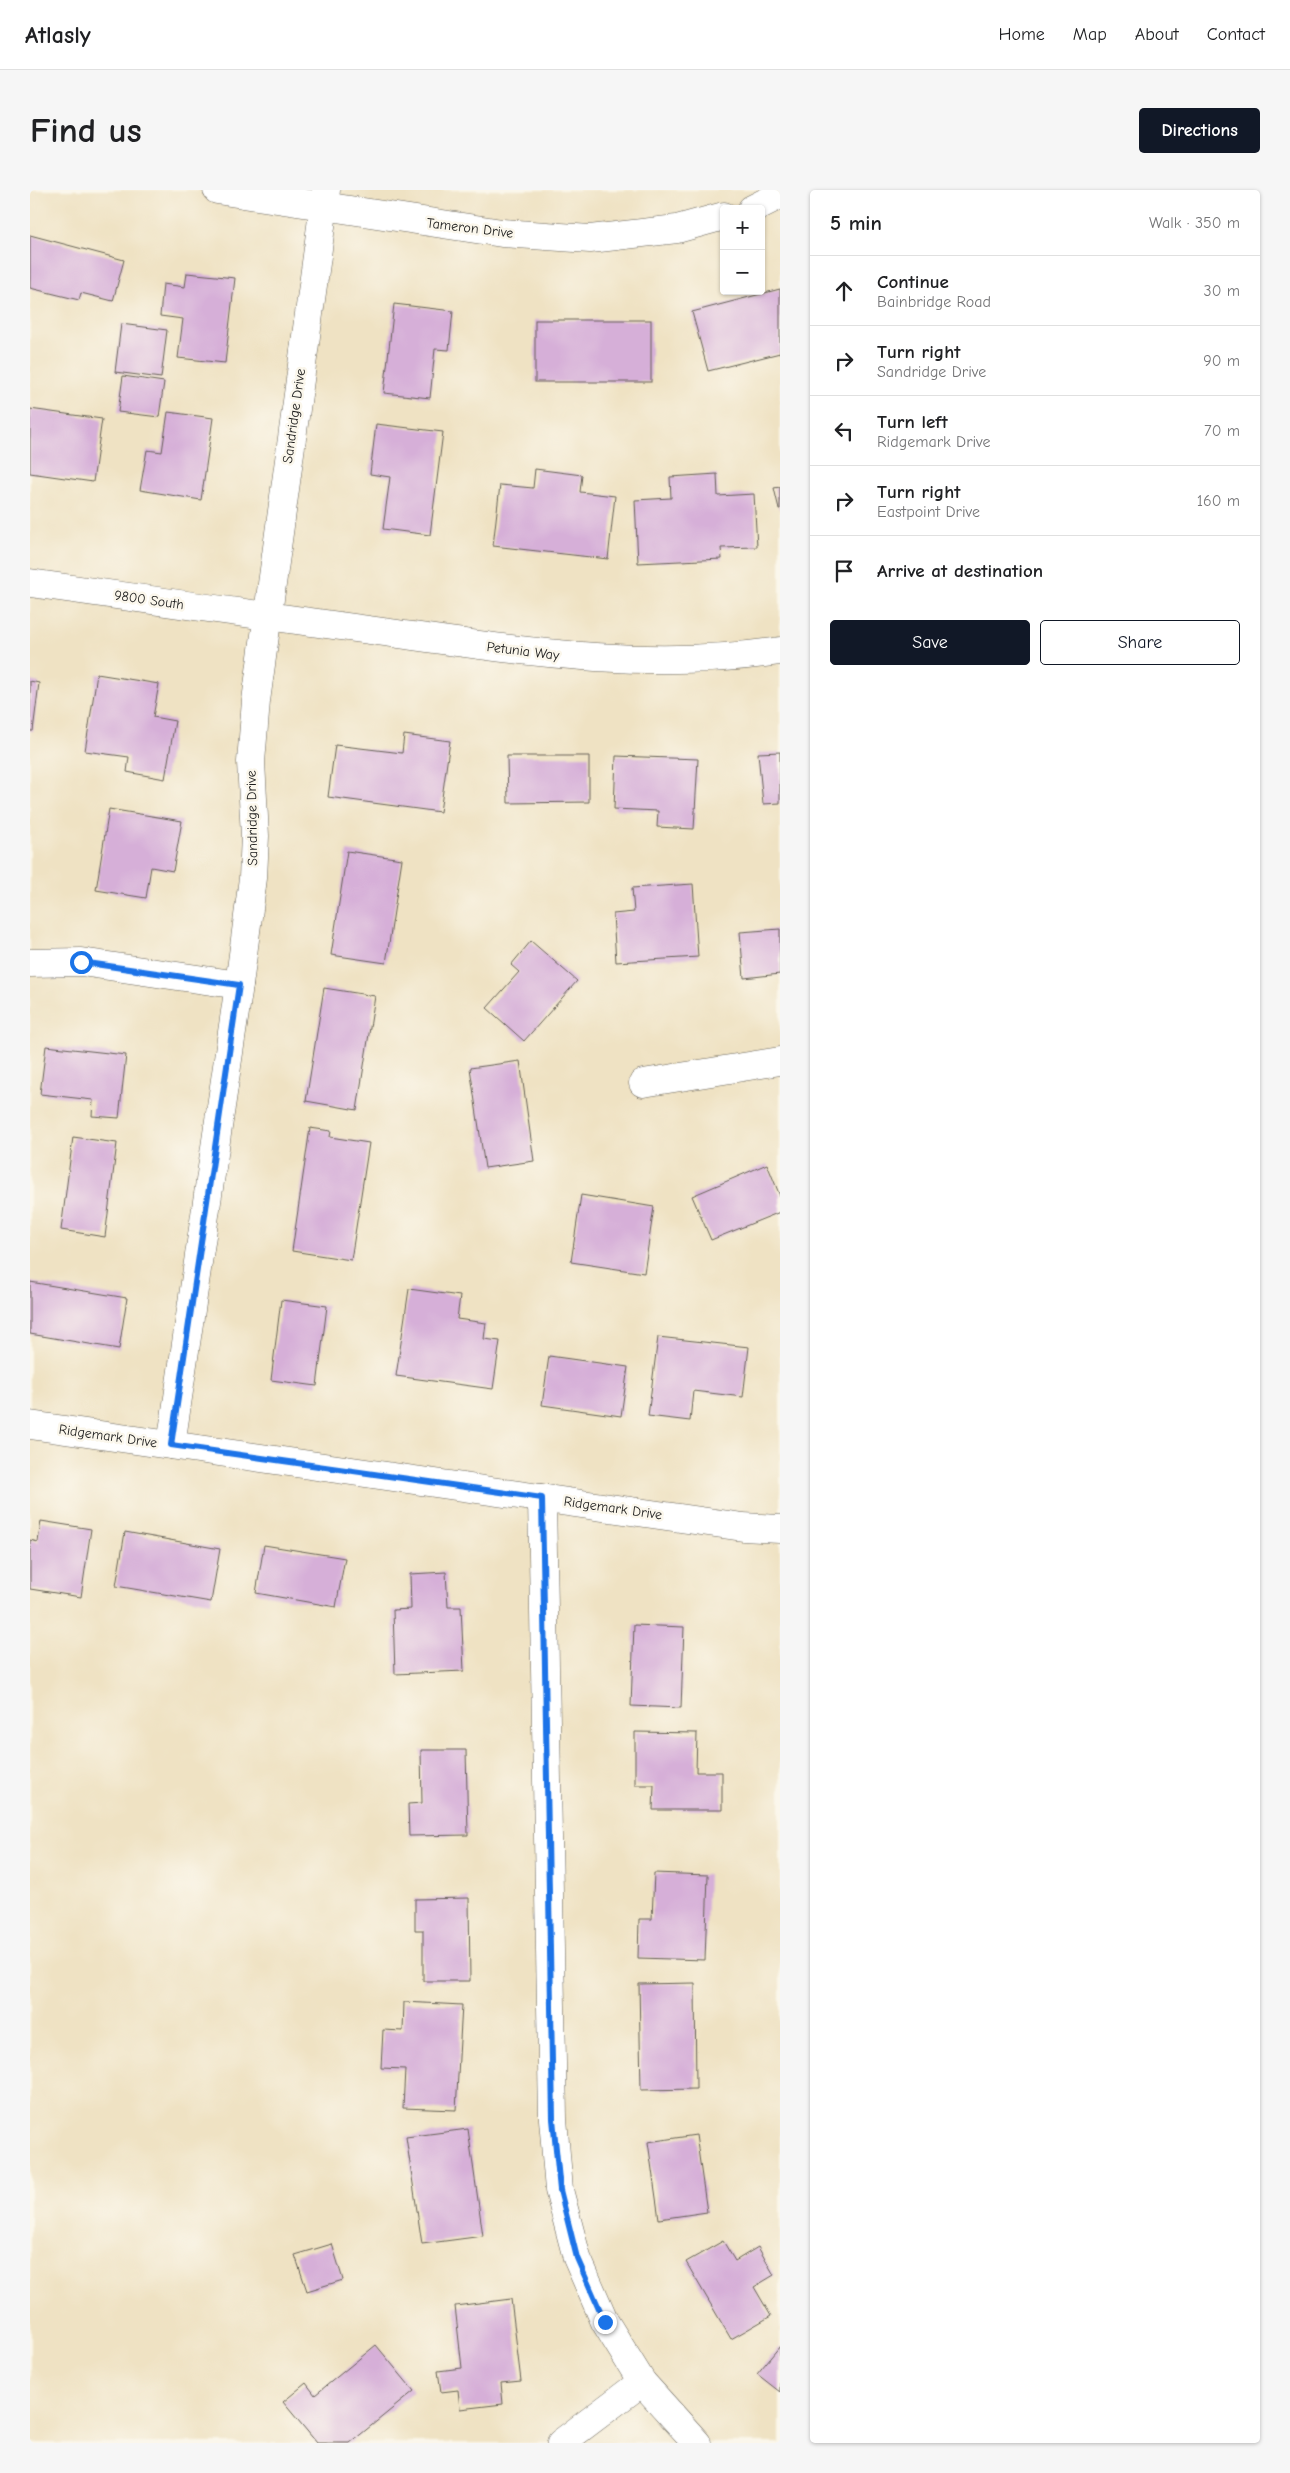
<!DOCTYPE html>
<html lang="en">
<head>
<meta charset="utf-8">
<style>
  :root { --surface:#fff; --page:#f6f6f6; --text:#202124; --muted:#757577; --line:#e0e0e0; --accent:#111827 }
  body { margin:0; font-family:"Comic Neue",sans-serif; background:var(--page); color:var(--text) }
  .controls { position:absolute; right:15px; top:15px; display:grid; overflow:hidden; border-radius:5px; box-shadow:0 1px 4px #0004 }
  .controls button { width:45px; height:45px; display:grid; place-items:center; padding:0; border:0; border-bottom:1px solid var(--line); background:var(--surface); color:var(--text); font:25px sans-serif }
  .stop { position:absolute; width:15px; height:15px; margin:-11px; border:4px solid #1a73e8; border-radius:50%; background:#fff }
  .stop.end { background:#1a73e8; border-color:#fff; box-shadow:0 1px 5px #0008 }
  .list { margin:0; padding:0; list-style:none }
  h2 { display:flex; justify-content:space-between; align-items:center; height:65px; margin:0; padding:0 20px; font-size:21px }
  h2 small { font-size:16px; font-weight:400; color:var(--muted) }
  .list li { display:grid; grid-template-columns:32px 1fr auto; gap:15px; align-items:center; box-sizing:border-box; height:70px; padding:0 20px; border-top:1px solid var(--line) }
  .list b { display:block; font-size:19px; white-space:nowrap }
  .list p { margin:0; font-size:16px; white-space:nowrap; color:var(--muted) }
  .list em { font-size:16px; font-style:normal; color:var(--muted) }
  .actions { display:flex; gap:10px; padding:15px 20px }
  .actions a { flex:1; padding:11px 0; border:1px solid var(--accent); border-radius:5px; text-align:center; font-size:18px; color:var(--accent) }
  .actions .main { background:var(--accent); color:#fff }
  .icon { flex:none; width:28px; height:28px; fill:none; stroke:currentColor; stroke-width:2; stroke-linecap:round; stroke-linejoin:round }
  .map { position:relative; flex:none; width:750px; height:2253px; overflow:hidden; border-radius:5px }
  header { display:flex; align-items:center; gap:30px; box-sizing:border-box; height:70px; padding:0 25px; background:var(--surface); border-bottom:1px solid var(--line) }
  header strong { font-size:24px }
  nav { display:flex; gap:28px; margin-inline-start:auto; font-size:18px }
  .intro { display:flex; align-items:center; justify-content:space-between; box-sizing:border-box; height:120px; padding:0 30px }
  h1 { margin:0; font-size:35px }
  .button { padding:12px 22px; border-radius:5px; background:var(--accent); color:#fff; font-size:18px; font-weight:700 }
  main { display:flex; gap:30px; padding:0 30px }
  aside { flex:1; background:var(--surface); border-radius:5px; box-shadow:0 1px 4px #0004 }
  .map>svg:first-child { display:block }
  .building { fill:#d6afd8 }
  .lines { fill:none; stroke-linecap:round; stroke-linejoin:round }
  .minor-casing { stroke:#666156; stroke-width:29 }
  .tertiary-casing { stroke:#666156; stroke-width:29 }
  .minor { stroke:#fff; stroke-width:28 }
  .tertiary { stroke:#fff; stroke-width:28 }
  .route { stroke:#1a73e8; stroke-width:6 }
  .labels { text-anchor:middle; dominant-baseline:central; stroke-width:5; stroke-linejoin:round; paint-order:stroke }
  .street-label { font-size:14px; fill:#1c1c1c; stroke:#fbf7ec }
</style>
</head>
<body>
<header>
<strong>Atlasly</strong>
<nav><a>Home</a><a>Map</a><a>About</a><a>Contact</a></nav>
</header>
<div class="intro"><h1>Find us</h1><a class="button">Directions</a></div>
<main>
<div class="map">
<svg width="750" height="2253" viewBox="0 0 750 2253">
  <rect width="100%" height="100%" fill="#fbf7ec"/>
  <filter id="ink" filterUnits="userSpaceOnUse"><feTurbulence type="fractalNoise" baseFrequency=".02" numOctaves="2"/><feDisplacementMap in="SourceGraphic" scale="10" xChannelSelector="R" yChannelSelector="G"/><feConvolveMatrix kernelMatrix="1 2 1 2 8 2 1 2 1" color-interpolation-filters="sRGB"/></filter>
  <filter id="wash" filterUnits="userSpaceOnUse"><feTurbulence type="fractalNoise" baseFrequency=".0096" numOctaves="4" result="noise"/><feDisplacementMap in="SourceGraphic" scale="20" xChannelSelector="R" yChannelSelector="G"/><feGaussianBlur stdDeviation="1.12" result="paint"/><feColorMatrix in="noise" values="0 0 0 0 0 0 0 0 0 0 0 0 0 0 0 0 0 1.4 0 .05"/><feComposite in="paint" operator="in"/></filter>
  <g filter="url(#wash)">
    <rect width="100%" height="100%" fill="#efe2c3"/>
    <g id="blocks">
      <g class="building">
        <polygon points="0,45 94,70 83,111 51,103 49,110 0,98"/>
        <polygon points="157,83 205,88 195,173 148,168 153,129 130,126 133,94 155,97"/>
        <polygon points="750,99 750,163 678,181 662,122"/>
        <polygon points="364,114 423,121 419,160 405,159 400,208 354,203"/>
        <rect x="505" y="130" width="116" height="62"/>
        <polygon points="91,134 137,140 131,188 85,182"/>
        <polygon points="93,186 134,192 129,227 88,222"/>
        <polygon points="0,219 72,229 63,292 0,283"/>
        <polygon points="138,222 183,228 171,310 110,300 117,260 132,262"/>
        <polygon points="346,234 413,242 400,345 353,339 360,287 340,284"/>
        <polygon points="505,279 552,285 550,302 585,306 578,369 463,356 470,295 503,298"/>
        <polygon points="687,284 688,306 724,304 727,357 691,358 692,369 608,373 605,310 641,308 640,287"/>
        <polygon points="750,297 750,319 749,319 744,298"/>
        <polygon points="67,484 129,494 123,527 145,531 135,589 97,582 99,567 55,561"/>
        <polygon points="0,491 9,493 3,541 0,541"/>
        <polygon points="374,545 420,551 410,622 298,607 305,555 372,563"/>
        <polygon points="750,562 750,613 733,614 728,563"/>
        <polygon points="477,566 559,566 559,612 478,613"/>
        <polygon points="586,566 668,569 664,639 627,637 628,621 584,619"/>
        <polygon points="79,619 152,631 143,681 121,677 116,708 66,700"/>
        <polygon points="317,661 372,669 356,773 301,765"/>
        <polygon points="663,694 668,767 586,772 583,724 604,722 602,698"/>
        <polygon points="750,739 750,784 714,788 710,742"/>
        <polygon points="501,751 547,791 494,851 457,818 489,782 481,775"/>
        <polygon points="294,798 345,806 327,920 276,911"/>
        <polygon points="16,856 96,865 89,928 62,926 63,910 10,904"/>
        <polygon points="490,871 504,971 455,978 440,878"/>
        <polygon points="280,938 301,941 300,947 339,953 321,1070 262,1061"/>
        <polygon points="43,947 87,953 75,1047 31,1040"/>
        <polygon points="737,974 750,1006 750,1022 681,1050 662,1006"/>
        <polygon points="551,1005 624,1017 614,1083 541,1072"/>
        <polygon points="0,1092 97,1108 89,1159 0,1144"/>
        <polygon points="379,1099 430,1106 427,1129 456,1133 454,1149 470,1151 463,1199 366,1186"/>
        <polygon points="251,1110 297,1116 287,1196 241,1190"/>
        <polygon points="628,1147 719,1157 713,1207 663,1201 660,1231 618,1226"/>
        <polygon points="519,1166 598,1177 591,1226 512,1215"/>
        <polygon points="11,1331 61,1339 51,1407 0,1399 0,1350 8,1352"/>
        <polygon points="95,1342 190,1359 181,1412 86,1396"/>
        <polygon points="234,1355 315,1368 306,1417 226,1403"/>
        <polygon points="416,1382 418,1417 431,1417 434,1481 365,1484 363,1420 381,1419 380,1384"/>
        <polygon points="604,1435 654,1437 651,1518 601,1516"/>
        <polygon points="605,1542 667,1543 666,1582 692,1582 692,1620 623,1620 624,1595 605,1595"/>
        <polygon points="391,1560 436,1560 438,1645 379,1646 378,1614 392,1613"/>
        <polygon points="624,1683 678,1685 675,1770 608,1768 609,1729 622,1729"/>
        <polygon points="439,1708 440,1791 393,1791 393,1740 385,1740 385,1709"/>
        <polygon points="665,1793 666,1899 611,1900 609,1794"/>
        <polygon points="374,1812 432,1815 426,1920 373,1918 375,1879 351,1878 353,1840 373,1841"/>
        <polygon points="438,1939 453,2046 392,2054 376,1947"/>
        <polygon points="666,1945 677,2022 629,2029 618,1952"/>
        <polygon points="693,2051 705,2071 728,2057 744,2085 724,2097 741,2126 701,2149 656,2072"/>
        <polygon points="302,2054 313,2090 277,2101 265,2065"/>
        <polygon points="481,2109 491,2191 471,2193 473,2214 430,2219 428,2200 411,2202 408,2181 432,2178 425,2116"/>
        <polygon points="346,2155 384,2201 320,2253 287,2253 253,2212 276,2193 285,2205"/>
        <polygon points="750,2156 750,2202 727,2184"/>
      </g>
    </g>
  </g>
  <g filter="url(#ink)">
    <use href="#blocks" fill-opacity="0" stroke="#666156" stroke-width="1"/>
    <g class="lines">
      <defs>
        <g id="minor">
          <polyline points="187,0 472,43 560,49 647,39 694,26"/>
          <polyline points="722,19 750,5"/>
          <polyline points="0,773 51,772 209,795"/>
          <polyline points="613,893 750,871"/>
          <polyline points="0,1235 713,1337 750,1339"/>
          <polyline points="141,1255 209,795 223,688 225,646 221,572 226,511 296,0"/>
          <polyline points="512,1308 523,1929 529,2000 547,2068 575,2132 612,2192 667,2253"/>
          <polyline points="531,2253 612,2192"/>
        </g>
        <path id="tertiary" d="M0,393c120,17 241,34 361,50 130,18 258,38 389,18"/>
      </defs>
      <use href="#minor" class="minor-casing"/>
      <use href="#tertiary" class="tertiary-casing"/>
      <use href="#minor" class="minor"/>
      <use href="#tertiary" class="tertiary"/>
    </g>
  </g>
  <g class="lines" filter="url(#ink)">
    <polyline class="route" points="51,772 209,795 141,1255 512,1308 523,1929 530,2000 547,2068 575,2132"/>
  </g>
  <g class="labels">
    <g class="street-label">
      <text transform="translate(440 38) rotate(7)">Tameron Drive</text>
      <text transform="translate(264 226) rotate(-82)">Sandridge Drive</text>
      <text transform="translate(119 410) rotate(8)">9800 South</text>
      <text transform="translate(493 461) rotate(7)">Petunia Way</text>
      <text transform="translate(222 628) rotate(-91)">Sandridge Drive</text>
      <text transform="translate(78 1246) rotate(8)">Ridgemark Drive</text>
      <text transform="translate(583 1318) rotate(8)">Ridgemark Drive</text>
    </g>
  </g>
</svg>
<div class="controls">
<button>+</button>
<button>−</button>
</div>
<div class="stop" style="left:51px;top:772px"></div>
<div class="stop end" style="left:575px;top:2132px"></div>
</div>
<aside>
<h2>5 min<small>Walk · 350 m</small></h2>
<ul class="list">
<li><svg class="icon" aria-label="ahead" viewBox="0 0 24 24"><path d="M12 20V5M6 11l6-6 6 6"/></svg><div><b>Continue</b><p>Bainbridge Road</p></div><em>30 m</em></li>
<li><svg class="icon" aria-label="right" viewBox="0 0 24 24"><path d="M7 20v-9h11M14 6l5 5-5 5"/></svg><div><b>Turn right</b><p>Sandridge Drive</p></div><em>90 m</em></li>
<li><svg class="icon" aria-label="left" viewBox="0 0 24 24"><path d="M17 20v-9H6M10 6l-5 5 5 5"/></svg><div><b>Turn left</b><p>Ridgemark Drive</p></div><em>70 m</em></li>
<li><svg class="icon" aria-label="right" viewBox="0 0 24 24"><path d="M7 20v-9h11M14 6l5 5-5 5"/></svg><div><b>Turn right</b><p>Eastpoint Drive</p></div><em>160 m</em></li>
<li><svg class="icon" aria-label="arrive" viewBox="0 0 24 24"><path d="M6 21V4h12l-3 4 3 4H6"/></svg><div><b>Arrive at destination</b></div></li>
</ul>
<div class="actions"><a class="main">Save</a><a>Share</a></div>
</aside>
</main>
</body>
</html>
